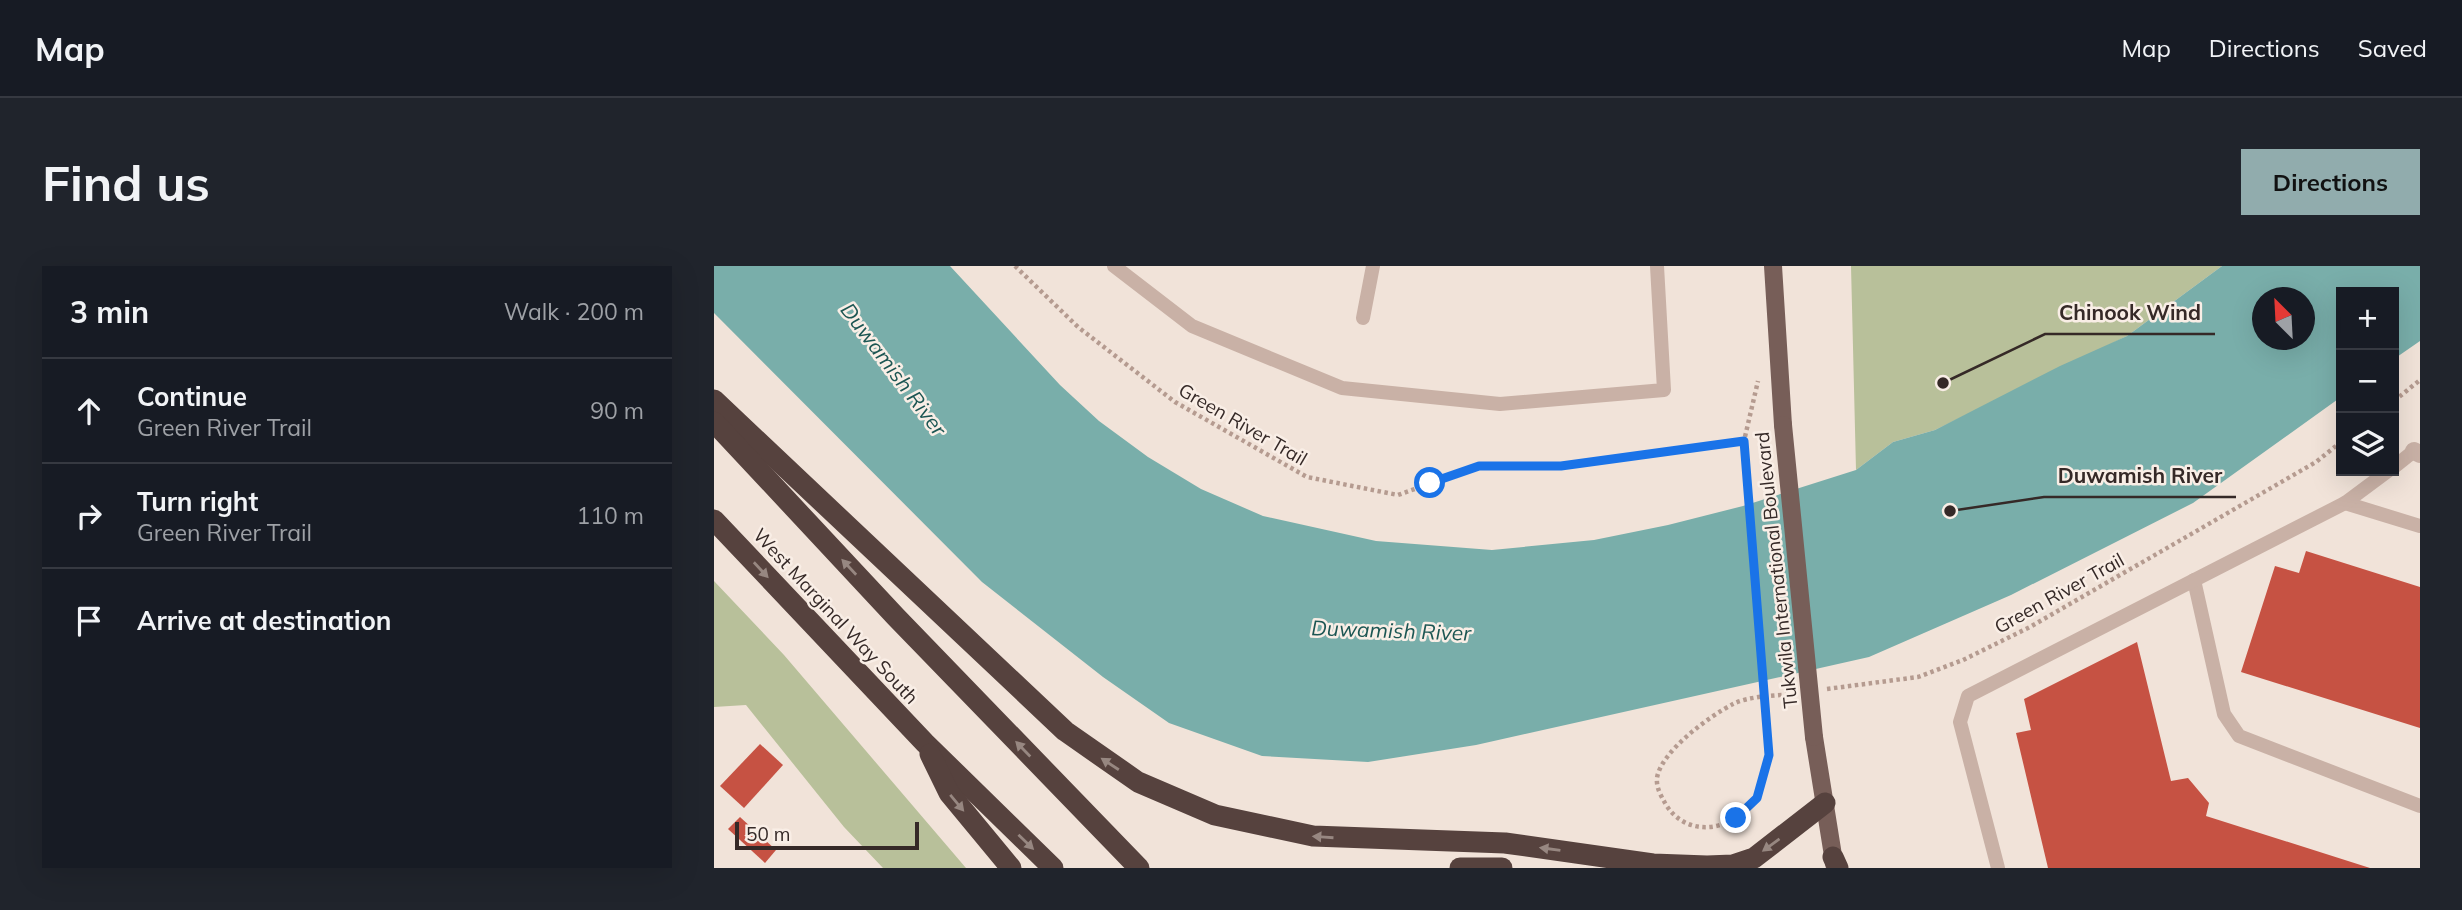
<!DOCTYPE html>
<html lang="en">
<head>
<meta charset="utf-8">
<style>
  :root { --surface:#171b24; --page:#20242c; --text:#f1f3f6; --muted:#9ea1a6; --line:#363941; --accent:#91acad }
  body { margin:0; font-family:Mulish,sans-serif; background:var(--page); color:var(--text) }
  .controls { position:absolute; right:21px; top:21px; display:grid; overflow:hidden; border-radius:0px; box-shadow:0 7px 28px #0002 }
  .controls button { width:63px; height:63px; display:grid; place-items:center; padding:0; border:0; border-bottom:2px solid var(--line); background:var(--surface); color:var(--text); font:35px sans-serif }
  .compass { position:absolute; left:1538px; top:21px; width:63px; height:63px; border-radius:50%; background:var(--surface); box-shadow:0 7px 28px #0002; rotate:336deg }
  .scale { position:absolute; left:21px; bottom:18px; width:184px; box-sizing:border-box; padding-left:7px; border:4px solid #352927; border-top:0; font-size:19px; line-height:24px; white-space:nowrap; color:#352927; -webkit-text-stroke:5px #f9eee6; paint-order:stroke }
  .stop { position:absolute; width:21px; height:21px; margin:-16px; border:5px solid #1a73e8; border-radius:50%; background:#fff }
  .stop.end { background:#1a73e8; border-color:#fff; box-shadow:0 2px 7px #0008 }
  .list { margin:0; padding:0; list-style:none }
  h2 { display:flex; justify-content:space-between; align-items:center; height:91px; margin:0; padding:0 28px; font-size:30px }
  h2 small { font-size:23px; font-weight:400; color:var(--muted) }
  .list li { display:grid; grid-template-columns:46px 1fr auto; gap:21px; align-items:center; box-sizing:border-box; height:105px; padding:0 28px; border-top:2px solid var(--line) }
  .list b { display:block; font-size:26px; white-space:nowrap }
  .list p { margin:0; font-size:23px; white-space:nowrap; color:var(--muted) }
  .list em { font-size:23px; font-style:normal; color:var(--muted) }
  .icon { flex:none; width:38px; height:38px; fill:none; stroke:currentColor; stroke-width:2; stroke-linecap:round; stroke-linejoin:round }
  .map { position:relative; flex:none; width:1706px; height:602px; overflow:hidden; border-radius:0px }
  header { display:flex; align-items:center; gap:42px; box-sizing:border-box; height:98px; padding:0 35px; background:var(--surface); border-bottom:2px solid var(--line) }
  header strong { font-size:33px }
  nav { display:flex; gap:38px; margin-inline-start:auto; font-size:24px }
  .intro { display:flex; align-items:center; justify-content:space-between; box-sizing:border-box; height:168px; padding:0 42px }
  h1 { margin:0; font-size:49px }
  .button { padding:18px 32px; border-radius:0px; background:var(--accent); color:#111; font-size:24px; font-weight:700 }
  main { display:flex; gap:42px; padding:0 42px }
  aside { flex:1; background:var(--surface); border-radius:0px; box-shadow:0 7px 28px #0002 }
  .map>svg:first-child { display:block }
  .green { fill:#b8c09a }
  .water { fill:#79aeaa; fill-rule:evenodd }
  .building { fill:#c65243 }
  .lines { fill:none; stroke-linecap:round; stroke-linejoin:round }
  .path { stroke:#b59b90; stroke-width:4.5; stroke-dasharray:3.5 3.5; stroke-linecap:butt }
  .lane { stroke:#c9b1a6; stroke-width:14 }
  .street { stroke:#c9b1a6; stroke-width:18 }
  .primary { stroke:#775e58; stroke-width:18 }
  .highway { stroke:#56423e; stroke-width:21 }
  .path-bridge { stroke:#b59b90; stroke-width:4.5; stroke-dasharray:3.5 3.5; stroke-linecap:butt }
  .primary-bridge { stroke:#775e58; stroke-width:18 }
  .oneway { fill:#978781 }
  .route { stroke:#1a73e8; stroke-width:9 }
  .labels { text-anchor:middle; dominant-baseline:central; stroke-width:5; stroke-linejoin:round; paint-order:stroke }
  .street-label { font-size:19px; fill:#352927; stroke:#f9eee6 }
  .water-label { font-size:21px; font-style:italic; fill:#1c5653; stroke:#f9eee6 }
  .leader { fill:none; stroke:#352927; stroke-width:2.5 }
  .callout-dot { fill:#352927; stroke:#f9eee6; stroke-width:2.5 }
  .callout-label { font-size:21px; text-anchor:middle; font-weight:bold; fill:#352927; stroke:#f9eee6; stroke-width:5; stroke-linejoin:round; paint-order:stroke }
</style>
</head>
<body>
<header>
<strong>Map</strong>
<nav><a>Map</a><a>Directions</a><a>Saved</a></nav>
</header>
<div class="intro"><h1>Find us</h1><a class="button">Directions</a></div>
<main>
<aside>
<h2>3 min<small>Walk · 200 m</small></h2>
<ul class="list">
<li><svg class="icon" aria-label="ahead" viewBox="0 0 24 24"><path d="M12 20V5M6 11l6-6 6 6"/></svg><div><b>Continue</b><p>Green River Trail</p></div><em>90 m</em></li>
<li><svg class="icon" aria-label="right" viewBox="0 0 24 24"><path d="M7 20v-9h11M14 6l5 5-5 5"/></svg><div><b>Turn right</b><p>Green River Trail</p></div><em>110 m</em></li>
<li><svg class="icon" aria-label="arrive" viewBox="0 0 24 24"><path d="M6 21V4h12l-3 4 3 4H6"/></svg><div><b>Arrive at destination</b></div></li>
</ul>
</aside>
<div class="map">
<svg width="1706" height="602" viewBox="0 0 1706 602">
  <rect width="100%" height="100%" fill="#f1e3d9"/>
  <g class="green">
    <polygon points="1137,0 1508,0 1413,70 1221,164 1179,176 1142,204"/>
    <polygon points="0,315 70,389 252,602 169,602 130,561 32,439 0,441"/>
  </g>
  <path class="water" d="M0,0h236l110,119 39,36 49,36 53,32 62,27 113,25 116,9 102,-10 74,-15 75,-19 113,-36 37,-28 42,-12 125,-64 67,-30 95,-70h198v75l-26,18v-67h-53v105l-148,106 -182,92 -142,62 -393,88 -108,17 -106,-6 -93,-33 -66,-46 -121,-95 -268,-269zM1548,32h42v42h-42z"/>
  <g class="building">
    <polygon points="1592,285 1706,321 1706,462 1527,406 1561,300 1585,307"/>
    <polygon points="1423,376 1457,515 1474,512 1495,537 1492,550 1656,602 1334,602 1302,467 1317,464 1310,433"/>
    <polygon points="46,478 69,499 30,542 6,520"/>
    <polygon points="26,551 62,584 51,597 14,563"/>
  </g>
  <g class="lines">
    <g class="path">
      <polyline points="301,0 364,61 461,136 593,211 684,229 765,200 847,200 1030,175 1044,115"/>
      <polyline points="1680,135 1706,114"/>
      <polyline points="1113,423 1204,411 1249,394 1316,361 1602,196 1627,176"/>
      <path d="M1053,468c4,29 -2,58 -24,78 -24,22 -61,21 -78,-9 -4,-7 -9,-16 -8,-25 4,-27 53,-62 76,-74 16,-8 40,-8 58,-10"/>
    </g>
    <g class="lane">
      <polyline points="400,0 478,60 628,122 786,138 950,124 943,0"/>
      <polyline points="649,52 659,0"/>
      <polyline points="1680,201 1700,185"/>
      <polyline points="1631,237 1706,260"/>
      <polyline points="1480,314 1510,448 1525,470 1706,540"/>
      <polyline points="1284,602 1246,456 1254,430 1631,237 1674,205"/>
    </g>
    <polyline class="street" points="1700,185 1706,188"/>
    <g class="primary">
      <polyline points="1059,0 1069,159"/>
      <polyline points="1100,471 1121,602"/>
    </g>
    <g class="highway">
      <polyline points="0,134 351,465 424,516 501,549 599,570 791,577 939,598 993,600 1019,599 1040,592 1111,537"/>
      <polyline points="0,156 182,351 425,602"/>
      <polyline points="0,254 211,477 339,602"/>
      <polyline points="216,488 235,527 297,602"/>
      <polyline points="1119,591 1124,602"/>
      <polyline points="746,602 788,602"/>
    </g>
    <polyline class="path-bridge" points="1030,175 1053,468"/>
    <polyline class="primary-bridge" points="1069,159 1100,471"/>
  </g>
  <defs><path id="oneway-solid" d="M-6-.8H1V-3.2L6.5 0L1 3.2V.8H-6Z" transform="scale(1.75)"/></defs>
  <g class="oneway">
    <use href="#oneway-solid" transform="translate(135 301) rotate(-133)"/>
    <use href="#oneway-solid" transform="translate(47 304) rotate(47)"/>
    <use href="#oneway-solid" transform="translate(309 483) rotate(-134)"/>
    <use href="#oneway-solid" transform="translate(396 498) rotate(-147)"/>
    <use href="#oneway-solid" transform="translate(243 537) rotate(50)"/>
    <use href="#oneway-solid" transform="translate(609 571) rotate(-176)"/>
    <use href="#oneway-solid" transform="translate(312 576) rotate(44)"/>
    <use href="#oneway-solid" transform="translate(1057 579) rotate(144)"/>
    <use href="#oneway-solid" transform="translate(836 583) rotate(-172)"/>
  </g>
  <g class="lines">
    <polyline class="route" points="716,217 765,200 847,200 1030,175 1055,489 1043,532 1022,552"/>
  </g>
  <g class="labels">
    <g class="street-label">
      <text transform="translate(529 158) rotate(30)">Green River Trail</text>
      <text transform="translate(1062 304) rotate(-96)">Tukwila International Boulevard</text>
      <text transform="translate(1345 327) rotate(-29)">Green River Trail</text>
      <text transform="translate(122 350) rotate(47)">West Marginal Way South</text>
    </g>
    <g class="water-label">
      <text transform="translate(180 103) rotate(53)">Duwamish River</text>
      <text transform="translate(677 364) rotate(2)">Duwamish River</text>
    </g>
  </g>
  <path class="leader" d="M1229 117L1331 68H1501M1236 245L1330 231H1522"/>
  <g class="callout-dot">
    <circle cx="1229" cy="117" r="7"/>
    <circle cx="1236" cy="245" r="7"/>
  </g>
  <g class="callout-label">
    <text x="1416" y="54">Chinook Wind</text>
    <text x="1426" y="217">Duwamish River</text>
  </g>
</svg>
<div class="controls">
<button>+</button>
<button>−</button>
<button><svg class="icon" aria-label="layers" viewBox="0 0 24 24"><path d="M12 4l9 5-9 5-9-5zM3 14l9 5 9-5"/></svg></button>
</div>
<svg class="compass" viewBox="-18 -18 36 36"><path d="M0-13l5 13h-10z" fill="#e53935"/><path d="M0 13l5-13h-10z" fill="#9ea1a6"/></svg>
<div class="scale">50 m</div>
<div class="stop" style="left:716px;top:217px"></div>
<div class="stop end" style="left:1022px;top:552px"></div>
</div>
</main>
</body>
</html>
